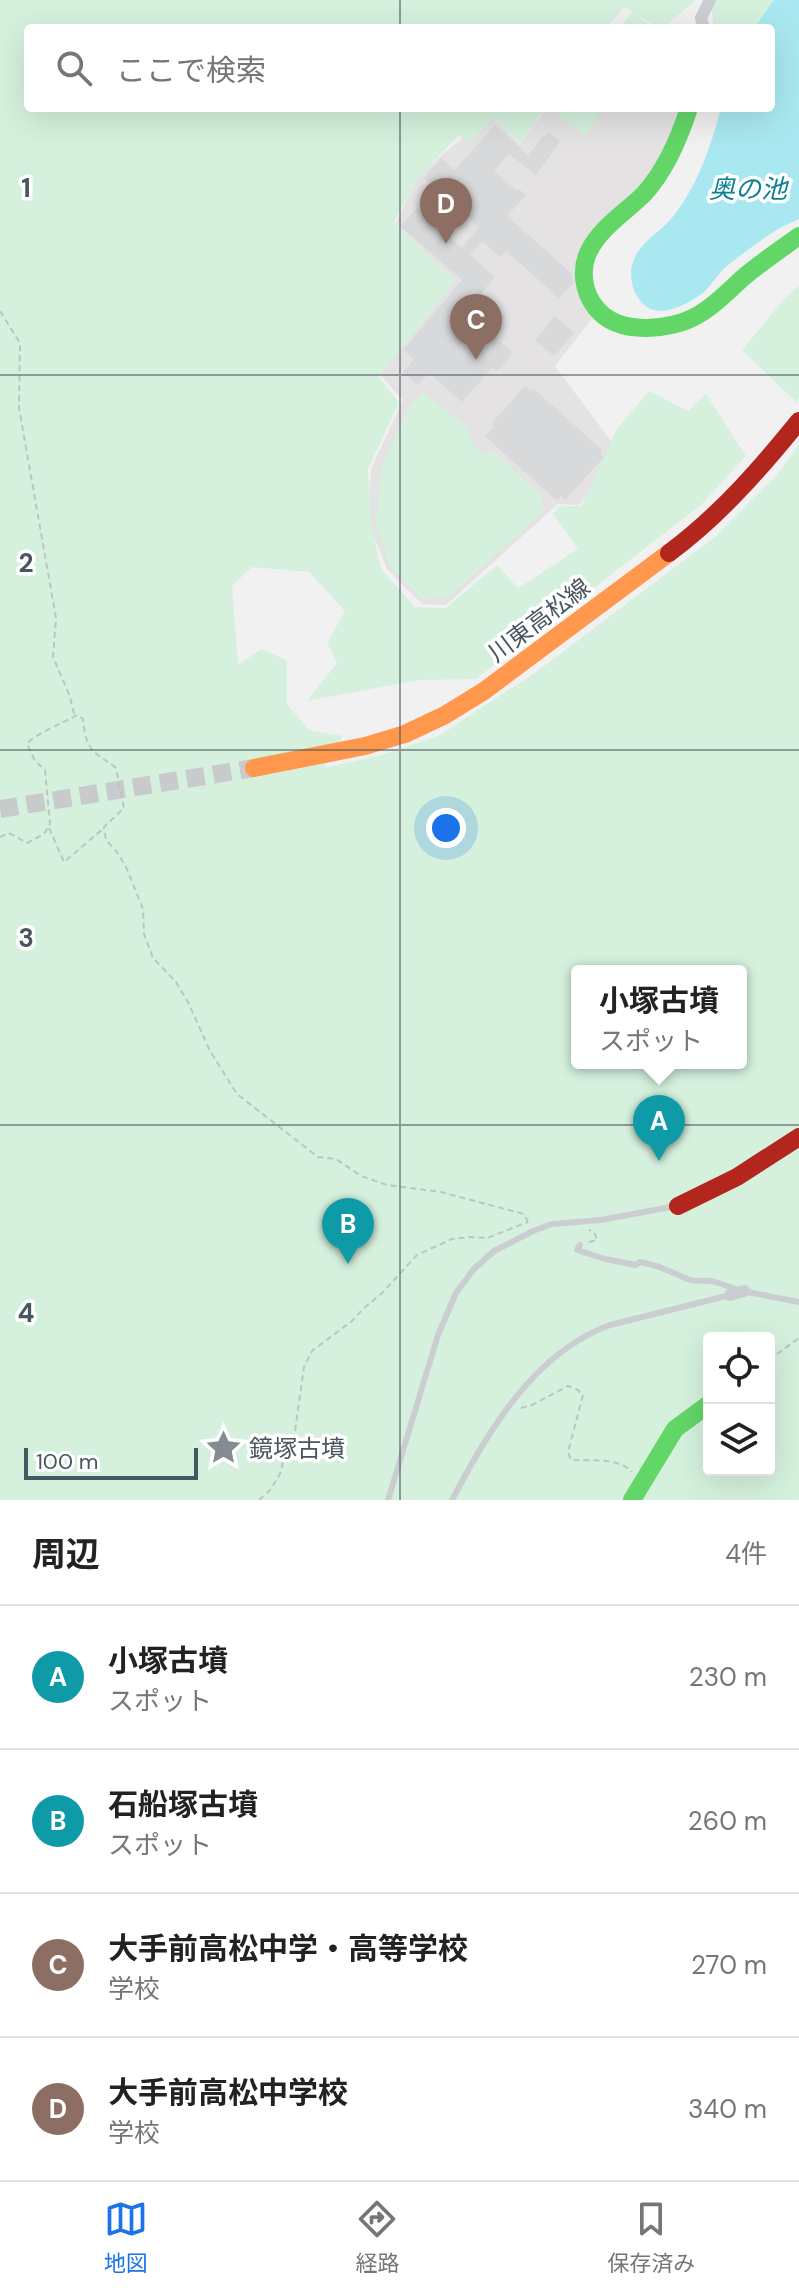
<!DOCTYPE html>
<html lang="ja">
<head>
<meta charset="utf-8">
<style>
  :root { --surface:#fff; --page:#f2f2f2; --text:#222; --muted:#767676; --line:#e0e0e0; --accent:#1a73e8 }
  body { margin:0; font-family:"DM Sans","Noto Sans JP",sans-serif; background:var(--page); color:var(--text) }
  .controls { position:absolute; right:24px; bottom:24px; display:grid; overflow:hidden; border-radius:8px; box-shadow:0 8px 32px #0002 }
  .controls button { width:72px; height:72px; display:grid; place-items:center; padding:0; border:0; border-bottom:2px solid var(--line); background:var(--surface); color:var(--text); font:40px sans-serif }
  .scale { position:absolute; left:24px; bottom:20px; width:174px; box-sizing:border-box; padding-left:8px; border:4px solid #48565f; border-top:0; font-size:22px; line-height:28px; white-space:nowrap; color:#48565f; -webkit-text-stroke:6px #fff; paint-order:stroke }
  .you { position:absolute; left:446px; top:828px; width:28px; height:28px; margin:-20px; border:6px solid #fff; border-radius:50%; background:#1a73e8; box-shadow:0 0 0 12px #1a73e833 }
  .badge { display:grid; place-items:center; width:52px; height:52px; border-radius:50%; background:var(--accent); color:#fff; font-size:26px; font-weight:700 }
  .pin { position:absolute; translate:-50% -66px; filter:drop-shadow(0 2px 4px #0008) }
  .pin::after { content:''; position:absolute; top:42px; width:28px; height:24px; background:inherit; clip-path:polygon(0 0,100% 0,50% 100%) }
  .popup { position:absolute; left:571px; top:965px; width:176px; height:104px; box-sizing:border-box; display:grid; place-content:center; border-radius:8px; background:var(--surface); filter:drop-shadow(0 2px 6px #0005); font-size:26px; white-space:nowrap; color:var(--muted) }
  .popup b { font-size:30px; color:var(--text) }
  .popup::after { content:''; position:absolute; left:50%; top:100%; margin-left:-16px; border:16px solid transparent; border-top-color:var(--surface) }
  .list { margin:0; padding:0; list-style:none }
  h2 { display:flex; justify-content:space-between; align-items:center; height:104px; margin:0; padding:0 32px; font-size:34px }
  h2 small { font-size:26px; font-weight:400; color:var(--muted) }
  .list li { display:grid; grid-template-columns:52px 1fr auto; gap:24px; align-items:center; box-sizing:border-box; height:144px; padding:0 32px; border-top:2px solid var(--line) }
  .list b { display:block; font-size:30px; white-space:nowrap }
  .list p { margin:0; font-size:26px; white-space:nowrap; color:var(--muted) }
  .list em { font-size:26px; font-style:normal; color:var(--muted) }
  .icon { flex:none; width:44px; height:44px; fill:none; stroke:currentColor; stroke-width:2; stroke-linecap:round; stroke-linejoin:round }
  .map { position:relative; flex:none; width:799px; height:1500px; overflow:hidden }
  .search { position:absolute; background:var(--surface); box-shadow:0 8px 32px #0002; left:24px; right:24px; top:24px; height:88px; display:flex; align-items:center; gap:20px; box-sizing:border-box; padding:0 28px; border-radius:8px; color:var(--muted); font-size:30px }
  .sheet { height:680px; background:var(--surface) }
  nav { display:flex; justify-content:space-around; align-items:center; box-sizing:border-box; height:112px; border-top:2px solid var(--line); background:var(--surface); font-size:22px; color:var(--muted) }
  nav a { display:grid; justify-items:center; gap:4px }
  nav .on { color:var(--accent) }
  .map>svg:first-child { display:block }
  .education { fill:#e4e2e3 }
  .green { fill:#d5f1dd; fill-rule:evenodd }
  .water { fill:#a9e8f0 }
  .building { fill:#d8d9da }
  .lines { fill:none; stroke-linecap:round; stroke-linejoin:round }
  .secondary-tunnel { stroke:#c8cacc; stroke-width:18; stroke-dasharray:18 9; stroke-linecap:butt }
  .path { stroke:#b9c6c1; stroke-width:2; stroke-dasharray:6 4; stroke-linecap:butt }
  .lane { stroke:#cbced0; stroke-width:6 }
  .street { stroke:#cbced0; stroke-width:12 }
  .fast { stroke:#63d668; stroke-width:18 }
  .slow { stroke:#ff974d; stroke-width:18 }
  .jam { stroke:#b3261e; stroke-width:18 }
  .grid { fill:none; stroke:#48565f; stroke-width:2; stroke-opacity:0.55 }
  .labels { text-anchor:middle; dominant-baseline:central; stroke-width:7; stroke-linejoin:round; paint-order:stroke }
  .street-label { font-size:24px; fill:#48565f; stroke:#fff }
  .poi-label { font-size:24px; fill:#48565f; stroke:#fff; text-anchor:start }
  .water-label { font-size:26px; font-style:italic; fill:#0a8292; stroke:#fff }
  .grid-label { font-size:26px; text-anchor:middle; font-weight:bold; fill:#48565f; stroke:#fff; stroke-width:7; stroke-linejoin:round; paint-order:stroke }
</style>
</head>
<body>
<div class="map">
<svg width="799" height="1500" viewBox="0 0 799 1500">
  <rect width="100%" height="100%" fill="#f2f1f1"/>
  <polygon class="education" points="547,108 682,108 669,144 644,185 597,227 577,256 593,317 555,366 622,456 579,505 558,504 446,605 422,604 387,569 368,522 371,469 403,400 380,375 451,280 396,223 418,177 445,152 492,117 520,144"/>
  <g class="green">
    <path d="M0,0h696l-33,28h-5l-23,-15 18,15h-33l12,-16 -7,-5 -19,21h-578v80h518l-26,35 -26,-25 -26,25 -9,-8 -39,41 -26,46 62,59 -58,72 -20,23 21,27 -31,66 3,53 10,47 34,38 31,1 51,-43 21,23 60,-39 -25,-35 6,-8h23l34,-76 33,-39 39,20 18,-17 40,62 -45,49 -225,174 -56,1 -113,21 30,-38 -10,-20 18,-32 -36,-39 -57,-5 -20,19 6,79 23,-16 26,11v44l22,26 34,6 -19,32 58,-13 58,-20 96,-63 179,-135 62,-62 22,-31v1056h-799zM577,971h164v92h-164zM709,1338h60v132h-60z"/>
    <polygon points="703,0 774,0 754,28 721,28 713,25 712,6"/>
    <polygon points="561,108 605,108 585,135 556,114"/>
    <polygon points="799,286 799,398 796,402 742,350 785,298"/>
    <polygon points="423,393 466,426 475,448 486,456 492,450 542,496 543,512 448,598 422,599 389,565 376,523 382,466 409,407"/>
  </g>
  <path class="water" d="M774,0h25v219c-26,10 -50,30 -72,47 -9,7 -15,19 -24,27 -14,10 -40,25 -56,14 -14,-10 -20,-31 -13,-48 7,-17 26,-27 37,-40 26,-31 40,-73 50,-111h50v-80h-17z"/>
  <g class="building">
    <polygon points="495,125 528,155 543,136 545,137 549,132 560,141 536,175 509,154 494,171 517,191 519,189 526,195 507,216 572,274 573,283 559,298 506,251 500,257 482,241 470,255 495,277 479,296 473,290 459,305 513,353 497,371 492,368 462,402 429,373 418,385 403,372 414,359 403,350 462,280 400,226 417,208 462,248 479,227 424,178 441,158 455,170"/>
    <polygon points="555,316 574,333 554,356 535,340"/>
    <polygon points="525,386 532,391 534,389 602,450 600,453 604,457 565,500 561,496 557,501 485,436 494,426 491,424"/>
  </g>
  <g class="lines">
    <polyline class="secondary-tunnel" points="0,809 254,768"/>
    <g class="path">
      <polyline points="0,311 20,343 19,408 56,618 53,657 69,694 75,717"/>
      <polyline points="49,828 64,862 104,828"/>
      <path d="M0,837l9,-4 18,10 17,-9 6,-10 -5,-54 -10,-9 -8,-17c6,-9 38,-22 50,-29l6,4c4,34 8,30 33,49l8,40 -20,19 2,13 11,12 9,15 17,42 1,25 9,24 23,24 13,22 21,47 27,43 81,63 18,2 25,17 26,9 54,7 83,22 4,8"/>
      <polyline points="589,1242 597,1240 594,1232 589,1230"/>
      <polyline points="769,1360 799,1338"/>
      <path d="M521,1408l11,-3 36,-19 10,4 5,5 -15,57 3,8c19,1 48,-3 61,12"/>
      <polyline points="259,1500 271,1489 280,1474 284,1458 294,1438 304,1367 312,1351 352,1321 363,1309 382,1293 417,1255 452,1239 472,1237 487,1238 528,1222"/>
    </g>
    <g class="lane">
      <path d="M580,1245l-3,5 28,9 31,6 4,-3c17,3 32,10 47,17 8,3 17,1 25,2 10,3 20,7 31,10 18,4 37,7 56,11"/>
      <polyline points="388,1500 438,1335 456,1293 474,1269 494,1251 533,1231 552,1224 601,1220 676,1206"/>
      <path d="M452,1500c36,-68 81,-147 158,-175l120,-30"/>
    </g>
    <g class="street">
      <polyline points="704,28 701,18 710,0"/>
      <polyline points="730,1295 744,1291"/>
    </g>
    <g class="fast">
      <path d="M689,108c-10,31 -23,62 -45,86 -18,18 -43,33 -55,57 -9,18 -6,41 7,57 22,28 75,23 102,7 18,-10 32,-26 47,-39 17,-14 36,-27 54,-40"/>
      <polyline points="632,1500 675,1429 709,1404"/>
    </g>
    <polyline class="slow" points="254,768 365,746 405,734 445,715 484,691 669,553"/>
    <g class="jam">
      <path d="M669,553c50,-37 91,-84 130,-132"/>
      <polyline points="678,1206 737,1177 799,1137"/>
    </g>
  </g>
  <path class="grid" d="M400,0v28M400,108v1392M0,375h799M0,750h799M0,1125h799"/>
  <defs>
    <symbol id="sight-bare" viewBox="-9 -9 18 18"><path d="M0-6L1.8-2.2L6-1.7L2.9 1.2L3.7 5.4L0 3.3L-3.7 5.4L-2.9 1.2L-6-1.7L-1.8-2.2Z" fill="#848c92" stroke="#fff" stroke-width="2.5" paint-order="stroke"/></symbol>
  </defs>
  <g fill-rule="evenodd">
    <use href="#sight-bare" x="198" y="1422" width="51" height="51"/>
  </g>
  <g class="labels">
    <g class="street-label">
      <text transform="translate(539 620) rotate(-37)">川東高松線</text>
    </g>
    <g class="poi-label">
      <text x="249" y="1448">鏡塚古墳</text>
    </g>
    <g class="water-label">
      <text x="748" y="189">奥の池</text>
    </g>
  </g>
  <g class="grid-label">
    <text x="26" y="197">1</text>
    <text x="26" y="572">2</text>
    <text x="26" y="947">3</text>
    <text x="26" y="1322">4</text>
  </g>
</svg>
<div class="controls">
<button><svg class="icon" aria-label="locate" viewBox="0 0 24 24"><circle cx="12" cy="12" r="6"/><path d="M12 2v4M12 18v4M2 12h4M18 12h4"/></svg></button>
<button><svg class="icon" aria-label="layers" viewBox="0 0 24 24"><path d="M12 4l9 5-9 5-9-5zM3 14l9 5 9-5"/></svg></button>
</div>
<div class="scale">100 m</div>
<div class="you"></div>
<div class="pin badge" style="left:659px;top:1161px;background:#0f9aa8">A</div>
<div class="popup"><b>小塚古墳</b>スポット</div>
<div class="pin badge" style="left:348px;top:1264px;background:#0f9aa8">B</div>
<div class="pin badge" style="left:476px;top:360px;background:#8d6e63">C</div>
<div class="pin badge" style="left:446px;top:244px;background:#8d6e63">D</div>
<div class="search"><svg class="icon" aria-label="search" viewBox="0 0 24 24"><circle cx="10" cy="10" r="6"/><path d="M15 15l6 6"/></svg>ここで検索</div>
</div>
<section class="sheet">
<h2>周辺<small>4件</small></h2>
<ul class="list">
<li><span class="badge" style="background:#0f9aa8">A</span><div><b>小塚古墳</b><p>スポット</p></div><em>230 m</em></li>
<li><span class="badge" style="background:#0f9aa8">B</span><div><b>石船塚古墳</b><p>スポット</p></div><em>260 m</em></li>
<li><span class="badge" style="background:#8d6e63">C</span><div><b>大手前高松中学・高等学校</b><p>学校</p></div><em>270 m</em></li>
<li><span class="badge" style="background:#8d6e63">D</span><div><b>大手前高松中学校</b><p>学校</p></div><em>340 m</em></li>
</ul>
</section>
<nav>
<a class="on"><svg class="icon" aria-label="map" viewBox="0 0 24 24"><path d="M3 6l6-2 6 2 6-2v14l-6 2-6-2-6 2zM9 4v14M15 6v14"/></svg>地図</a>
<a><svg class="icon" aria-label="directions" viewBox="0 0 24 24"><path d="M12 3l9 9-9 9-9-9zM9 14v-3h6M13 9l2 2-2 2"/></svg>経路</a>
<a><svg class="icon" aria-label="saved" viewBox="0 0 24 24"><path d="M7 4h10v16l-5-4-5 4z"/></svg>保存済み</a>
</nav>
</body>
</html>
